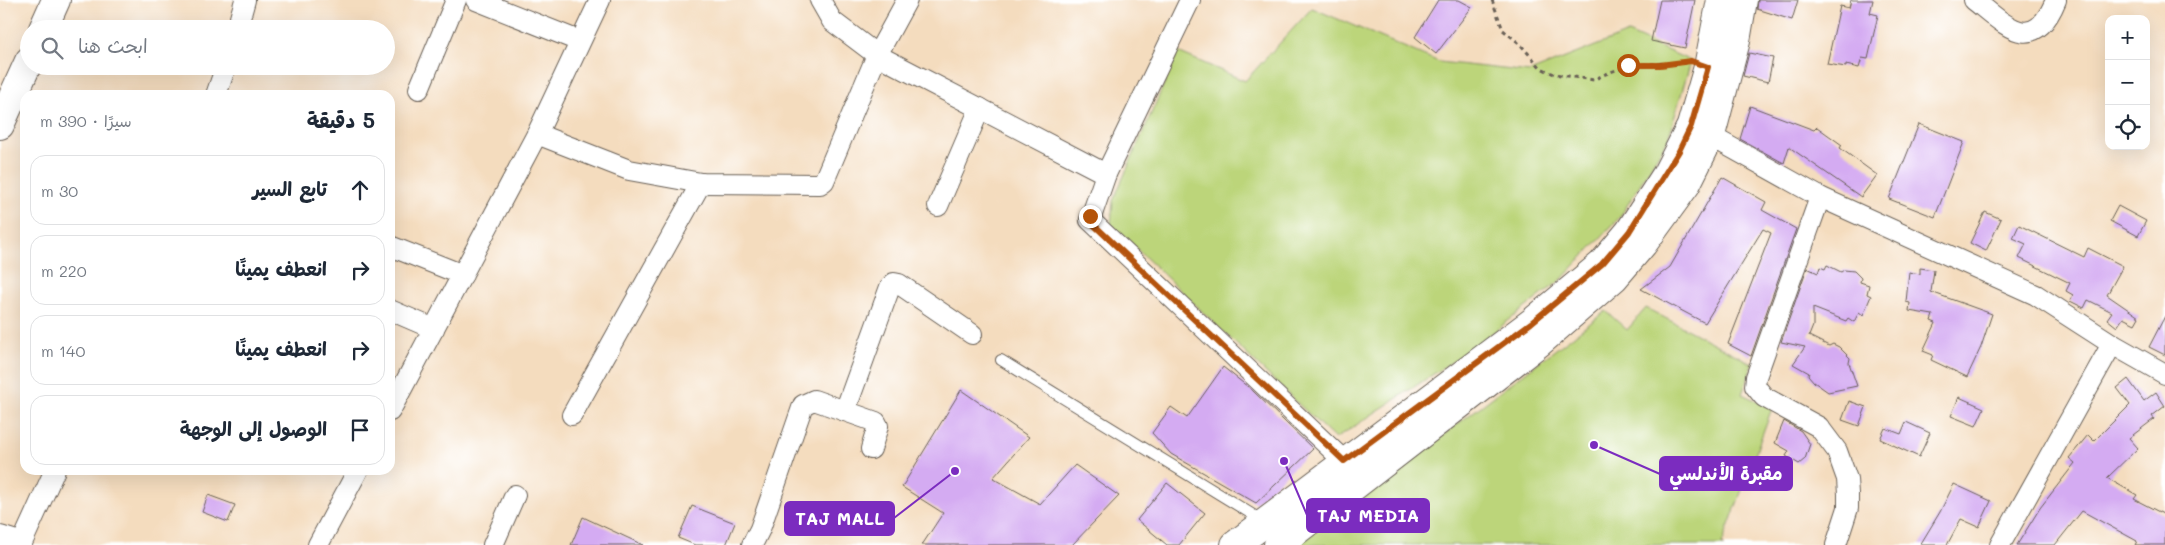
<!DOCTYPE html>
<html lang="ar">
<head>
<meta charset="utf-8">
<style>
  :root { --surface:#fff; --page:#f6f6f7; --text:#1f2937; --muted:#747a83; --line:#e0e1e3 }
  body { margin:0; font-family:Mali,"Playpen Sans Arabic",sans-serif; background:var(--page); color:var(--text); direction:rtl }
  .controls { position:absolute; right:15px; top:15px; display:grid; overflow:hidden; border-radius:10px; box-shadow:0 5px 20px #0002 }
  .controls button { width:45px; height:45px; display:grid; place-items:center; padding:0; border:0; border-bottom:1px solid var(--line); background:var(--surface); color:var(--text); font:25px sans-serif }
  .stop { position:absolute; width:15px; height:15px; margin:-11px; border:4px solid #b45309; border-radius:50%; background:#fff }
  .stop.end { background:#b45309; border-color:#fff; box-shadow:0 1px 5px #0008 }
  .list { margin:0; padding:0; list-style:none }
  h2 { display:flex; justify-content:space-between; align-items:center; height:65px; margin:0; padding:0 20px; font-size:21px }
  h2 small { font-size:16px; font-weight:400; color:var(--muted) }
  .list li { display:grid; grid-template-columns:32px 1fr auto; gap:15px; align-items:center; box-sizing:border-box; height:70px; margin:0 10px 10px; padding:0 10px; border:1px solid var(--line); border-radius:15px }
  .list b { display:block; font-size:19px; white-space:nowrap }
  .list em { font-size:16px; font-style:normal; color:var(--muted) }
  .icon { flex:none; width:28px; height:28px; fill:none; stroke:currentColor; stroke-width:2; stroke-linecap:round; stroke-linejoin:round }
  .map { position:relative; flex:none; width:2165px; height:545px; overflow:hidden; direction:ltr }
  .search { position:absolute; background:var(--surface); box-shadow:0 5px 20px #0002; left:20px; top:20px; width:375px; height:55px; display:flex; align-items:center; gap:12px; box-sizing:border-box; padding:0 18px; border-radius:28px; color:var(--muted); font-size:19px }
  .panel { position:absolute; background:var(--surface); box-shadow:0 5px 20px #0002; left:20px; top:90px; width:375px; height:385px; border-radius:15px; direction:rtl }
  .map>svg:first-child { display:block }
  .green { fill:#bcd57a; stroke:#6c784b }
  .building { fill:#d4abf2 }
  .lines { fill:none; stroke-linecap:round; stroke-linejoin:round }
  .lane-casing { stroke:#685f55; stroke-width:12 }
  .street-casing { stroke:#685f55; stroke-width:22 }
  .secondary-casing { stroke:#685f55; stroke-width:30 }
  .primary-casing { stroke:#685f55; stroke-width:30 }
  .highway-casing { stroke:#685f55; stroke-width:30 }
  .path { stroke:#685f55; stroke-width:3; stroke-dasharray:4 4; stroke-linecap:butt }
  .lane { stroke:#fff; stroke-width:10 }
  .street { stroke:#fff; stroke-width:20 }
  .secondary { stroke:#fff; stroke-width:28 }
  .primary { stroke:#fff; stroke-width:28 }
  .highway { stroke:#fff; stroke-width:28 }
  .route { stroke:#b45309; stroke-width:6 }
  .leader { fill:none; stroke:#7b2cbf; stroke-width:2 }
  .callout-dot { fill:#7b2cbf; stroke:#fff; stroke-width:2 }
  .callout { fill:#7b2cbf; stroke:#7b2cbf; stroke-width:2 }
  .callout-label { font-size:18px; text-anchor:middle; font-weight:bold; fill:#fff }
</style>
</head>
<body>
<div class="map">
<svg width="2165" height="545" viewBox="0 0 2165 545">
  <rect width="100%" height="100%" fill="#fff"/>
  <filter id="ink" filterUnits="userSpaceOnUse"><feTurbulence type="fractalNoise" baseFrequency=".02" numOctaves="2"/><feDisplacementMap in="SourceGraphic" scale="10" xChannelSelector="R" yChannelSelector="G"/><feConvolveMatrix kernelMatrix="1 2 1 2 8 2 1 2 1" color-interpolation-filters="sRGB"/></filter>
  <filter id="wash" filterUnits="userSpaceOnUse"><feTurbulence type="fractalNoise" baseFrequency=".0096" numOctaves="4" result="noise"/><feDisplacementMap in="SourceGraphic" scale="20" xChannelSelector="R" yChannelSelector="G"/><feGaussianBlur stdDeviation="1.12" result="paint"/><feColorMatrix in="noise" values="0 0 0 0 0 0 0 0 0 0 0 0 0 0 0 0 0 1.4 0 .05"/><feComposite in="paint" operator="in"/></filter>
  <g filter="url(#wash)">
    <rect width="100%" height="100%" fill="#f4dcbe"/>
    <g class="green">
      <polygon points="1312,8 1439,62 1530,72 1628,33 1691,61 1668,139 1620,217 1561,280 1473,348 1335,439 1111,224 1113,201 1178,52 1245,81"/>
      <polygon points="1646,308 1753,364 1742,394 1772,408 1722,544 1724,545 1294,545 1380,483 1606,311 1627,330"/>
    </g>
    <g id="blocks">
      <g class="building">
        <polygon points="1438,0 1459,0 1472,7 1436,54 1415,37"/>
        <polygon points="1660,0 1695,0 1685,48 1651,41"/>
        <polygon points="1758,0 1798,0 1792,20 1757,9"/>
        <polygon points="1851,0 1873,0 1870,13 1878,15 1868,59 1862,58 1859,68 1846,65 1846,67 1827,64 1840,6 1849,8"/>
        <polygon points="1749,53 1773,58 1768,82 1743,76"/>
        <polygon points="1750,106 1814,130 1817,127 1842,145 1840,148 1877,175 1861,197 1789,147 1784,163 1780,161 1740,139"/>
        <polygon points="1919,124 1964,142 1935,217 1889,199"/>
        <polygon points="1722,177 1766,202 1762,210 1796,229 1751,356 1728,344 1771,233 1763,229 1705,323 1641,289 1670,267"/>
        <polygon points="2118,206 2146,221 2138,236 2110,221"/>
        <polygon points="1985,212 2001,219 1986,251 1970,243"/>
        <polygon points="2019,225 2084,257 2088,248 2123,266 2107,295 2139,317 2135,324 2123,318 2117,327 2107,319 2112,312 2088,300 2084,308 2070,301 2073,295 2066,291 2070,283 2019,258 2026,244 2013,238"/>
        <polygon points="1827,265 1841,272 1844,270 1854,271 1861,278 1860,282 1869,285 1867,294 1871,296 1863,315 1859,312 1854,322 1848,318 1846,321 1813,308 1813,326 1809,336 1829,346 1833,344 1839,347 1850,358 1849,363 1857,386 1828,392 1814,382 1808,375 1809,373 1793,364 1805,347 1781,342 1807,268 1818,273 1820,267 1825,269"/>
        <polygon points="1920,268 1934,270 1931,292 1992,314 1981,347 1967,377 1931,360 1933,355 1923,351 1936,323 1931,321 1933,315 1909,311 1910,303 1906,302 1909,272 1920,274"/>
        <polygon points="2165,316 2165,355 2149,347"/>
        <polygon points="1223,367 1253,391 1313,449 1256,503 1171,454 1152,433 1171,407 1187,418"/>
        <polygon points="2128,379 2144,401 2156,392 2165,406 2152,416 2154,419 2129,438 2138,448 2107,478 2137,495 2134,499 2165,515 2165,545 2135,545 2137,541 2082,511 2055,545 2017,545 2040,508 2075,463 2069,458 2088,435 2094,441 2130,405 2117,388"/>
        <polygon points="961,390 1029,437 993,478 1040,504 1075,465 1119,496 1072,545 922,545 943,513 902,487"/>
        <polygon points="1959,397 1984,408 1976,426 1951,416"/>
        <polygon points="1849,401 1866,407 1859,426 1842,420"/>
        <polygon points="1784,421 1801,431 1810,444 1805,459 1799,464 1786,456 1789,451 1775,443"/>
        <polygon points="1906,422 1930,433 1919,457 1880,439 1885,428 1901,434"/>
        <polygon points="1167,483 1205,513 1179,545 1167,545 1137,520"/>
        <polygon points="1954,484 1991,501 1979,527 1961,519 1947,545 1920,545 1940,512"/>
        <polygon points="208,495 235,505 228,522 202,512"/>
        <polygon points="692,506 735,523 726,545 695,545 678,538"/>
        <polygon points="583,517 643,545 571,545"/>
      </g>
    </g>
  </g>
  <g filter="url(#ink)">
    <use href="#blocks" fill-opacity="0" stroke="#685f55" stroke-width="1"/>
    <g class="lines">
      <defs>
        <polyline id="lane" points="1001,360 1263,521"/>
        <g id="street">
          <polyline points="476,0 579,41"/>
          <polyline points="820,0 832,21 877,55 1106,174"/>
          <polyline points="1190,0 1106,174 1090,220 1344,461"/>
          <path d="M1974,0c33,26 59,56 82,0"/>
          <polyline points="237,29 245,0"/>
          <polyline points="419,89 456,0"/>
          <polyline points="216,95 226,66"/>
          <polyline points="1698,129 1820,197 2036,295 2112,344 2165,374"/>
          <polyline points="537,134 629,170 701,183 820,184 824,181 877,55 907,0"/>
          <polyline points="1820,197 1756,377 1755,386 1764,397 1819,427 1837,451 1847,479 1848,494 1848,508 1836,545"/>
          <polyline points="938,206 980,108"/>
          <polyline points="390,246 463,275"/>
          <polyline points="390,310 434,329"/>
          <polyline points="390,411 537,134 600,0"/>
          <polyline points="845,411 890,287 894,283 899,284 972,334"/>
          <polyline points="572,415 701,183"/>
          <polyline points="21,545 55,470"/>
          <polyline points="318,545 358,470"/>
          <polyline points="493,545 515,495"/>
          <polyline points="752,545 760,529 803,405 814,400 876,422 878,426 871,449"/>
          <polyline points="2000,545 2112,344"/>
        </g>
        <g id="secondary">
          <polyline points="43,29 56,0"/>
          <polyline points="0,125 29,61"/>
        </g>
        <g id="primary">
          <polyline points="1235,545 1531,323 1602,264 1629,232 1666,175 1691,126 1708,67 1721,0"/>
          <polyline points="1278,545 1539,343 1614,278 1643,244 1686,185 1711,135 1736,41 1743,0"/>
        </g>
        <polyline id="highway" points="0,540 16,545"/>
      </defs>
      <use href="#lane" class="lane-casing"/>
      <use href="#street" class="street-casing"/>
      <use href="#secondary" class="secondary-casing"/>
      <use href="#primary" class="primary-casing"/>
      <use href="#highway" class="highway-casing"/>
      <path class="path" d="M1492,0l11,30 16,13 22,25 13,6 40,6c32,-19 59,-14 95,-18"/>
      <use href="#lane" class="lane"/>
      <use href="#street" class="street"/>
      <use href="#secondary" class="secondary"/>
      <use href="#primary" class="primary"/>
      <use href="#highway" class="highway"/>
    </g>
  </g>
  <g class="lines" filter="url(#ink)">
    <polyline class="route" points="1090,216 1093,224 1344,461 1531,323 1602,264 1629,232 1679,151 1691,126 1708,67 1691,61 1660,65 1628,65"/>
  </g>
  <path class="leader" d="M1594 445L1660 474M1284 461L1307 515M955 471L894 518"/>
  <g class="callout-dot">
    <circle cx="1594" cy="445" r="5"/>
    <circle cx="1284" cy="461" r="5"/>
    <circle cx="955" cy="471" r="5"/>
  </g>
  <g class="callout">
    <rect x="1660" y="457" width="132" height="33" rx="5"/>
    <rect x="1307" y="499" width="122" height="33" rx="5"/>
    <rect x="785" y="502" width="109" height="33" rx="5"/>
  </g>
  <g class="callout-label">
    <text x="1726" y="480">مقبرة الأندلسي</text>
    <text x="1368" y="522">TAJ MEDIA</text>
    <text x="840" y="525">TAJ MALL</text>
  </g>
</svg>
<div class="controls">
<button>+</button>
<button>−</button>
<button><svg class="icon" aria-label="locate" viewBox="0 0 24 24"><circle cx="12" cy="12" r="6"/><path d="M12 2v4M12 18v4M2 12h4M18 12h4"/></svg></button>
</div>
<div class="stop" style="left:1628px;top:65px"></div>
<div class="stop end" style="left:1090px;top:216px"></div>
<div class="search"><svg class="icon" aria-label="search" viewBox="0 0 24 24"><circle cx="10" cy="10" r="6"/><path d="M15 15l6 6"/></svg>ابحث هنا</div>
<section class="panel">
<h2>5 دقيقة<small>سيرًا · 390 m</small></h2>
<ul class="list">
<li><svg class="icon" aria-label="ahead" viewBox="0 0 24 24"><path d="M12 20V5M6 11l6-6 6 6"/></svg><div><b>تابع السير</b></div><em>30 m</em></li>
<li><svg class="icon" aria-label="right" viewBox="0 0 24 24"><path d="M7 20v-9h11M14 6l5 5-5 5"/></svg><div><b>انعطف يمينًا</b></div><em>220 m</em></li>
<li><svg class="icon" aria-label="right" viewBox="0 0 24 24"><path d="M7 20v-9h11M14 6l5 5-5 5"/></svg><div><b>انعطف يمينًا</b></div><em>140 m</em></li>
<li><svg class="icon" aria-label="arrive" viewBox="0 0 24 24"><path d="M6 21V4h12l-3 4 3 4H6"/></svg><div><b>الوصول إلى الوجهة</b></div></li>
</ul>
</section>
</div>
</body>
</html>
